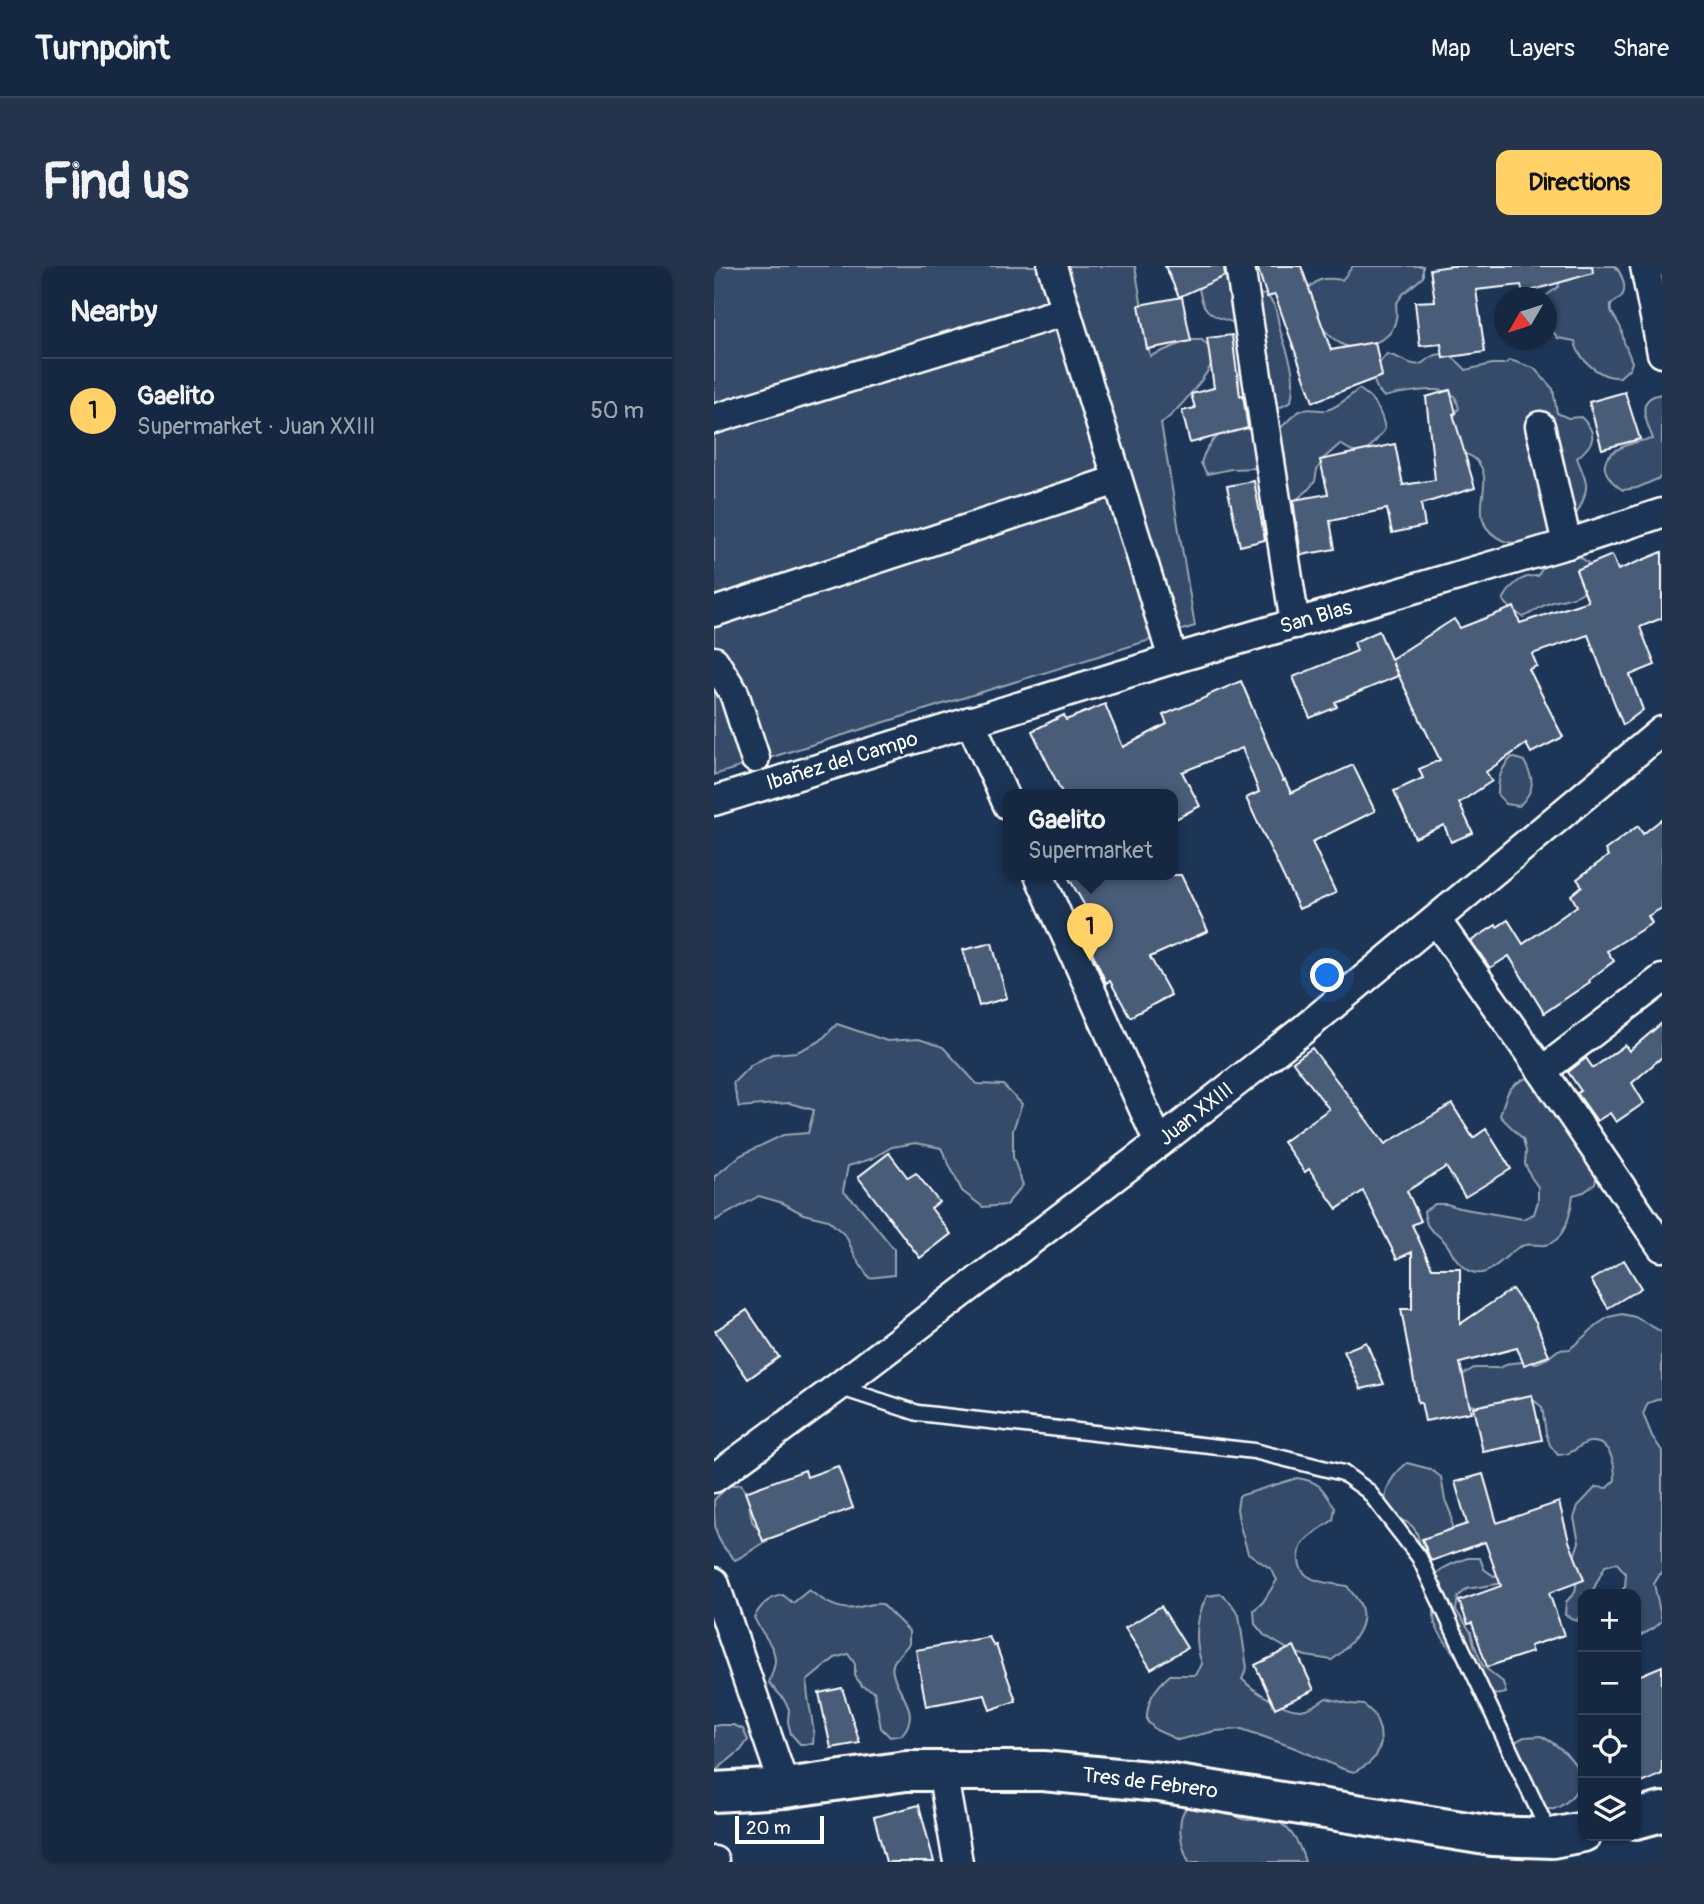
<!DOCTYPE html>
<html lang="en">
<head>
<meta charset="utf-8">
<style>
  :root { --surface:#162841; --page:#23344c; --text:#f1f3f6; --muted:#9ea6b1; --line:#35445a; --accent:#ffd166 }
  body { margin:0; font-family:Pangolin,sans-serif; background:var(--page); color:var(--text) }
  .controls { position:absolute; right:21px; bottom:21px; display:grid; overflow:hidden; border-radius:14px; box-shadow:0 2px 5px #0004 }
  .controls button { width:63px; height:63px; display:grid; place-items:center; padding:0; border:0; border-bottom:2px solid var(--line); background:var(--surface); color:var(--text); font:35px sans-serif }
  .compass { position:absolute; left:780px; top:21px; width:63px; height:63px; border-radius:50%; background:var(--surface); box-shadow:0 2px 5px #0004; rotate:231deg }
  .scale { position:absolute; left:21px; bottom:18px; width:89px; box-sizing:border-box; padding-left:7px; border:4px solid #fff; border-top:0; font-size:19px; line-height:24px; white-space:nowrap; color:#fff; -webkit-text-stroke:5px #1d3557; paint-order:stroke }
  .you { position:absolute; left:614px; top:710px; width:24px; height:24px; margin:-18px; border:5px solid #fff; border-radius:50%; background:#1a73e8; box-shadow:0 0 0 10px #1a73e833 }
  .badge { display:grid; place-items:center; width:46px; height:46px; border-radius:50%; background:var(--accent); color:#111; font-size:23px; font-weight:700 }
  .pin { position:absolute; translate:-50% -58px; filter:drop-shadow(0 2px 4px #0008) }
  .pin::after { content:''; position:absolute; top:37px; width:24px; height:21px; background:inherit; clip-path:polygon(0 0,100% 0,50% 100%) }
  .popup { position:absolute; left:289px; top:523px; width:175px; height:91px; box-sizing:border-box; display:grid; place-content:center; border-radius:14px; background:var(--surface); filter:drop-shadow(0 2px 5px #0005); font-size:23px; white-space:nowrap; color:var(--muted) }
  .popup b { font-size:26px; color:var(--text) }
  .popup::after { content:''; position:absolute; left:50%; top:100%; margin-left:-14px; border:14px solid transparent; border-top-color:var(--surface) }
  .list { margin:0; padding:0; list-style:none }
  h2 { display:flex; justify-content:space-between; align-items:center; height:91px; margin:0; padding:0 28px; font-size:30px }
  h2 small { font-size:23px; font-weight:400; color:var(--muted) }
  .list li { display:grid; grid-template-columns:46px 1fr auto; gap:21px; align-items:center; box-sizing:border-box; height:105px; padding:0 28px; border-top:2px solid var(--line) }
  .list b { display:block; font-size:26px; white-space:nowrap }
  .list p { margin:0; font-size:23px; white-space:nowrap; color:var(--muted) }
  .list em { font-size:23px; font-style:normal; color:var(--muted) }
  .icon { flex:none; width:38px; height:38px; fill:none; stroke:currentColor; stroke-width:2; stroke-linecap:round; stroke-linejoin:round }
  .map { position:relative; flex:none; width:948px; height:1596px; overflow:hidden; border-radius:14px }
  header { display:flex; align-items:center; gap:42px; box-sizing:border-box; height:98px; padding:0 35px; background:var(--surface); border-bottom:2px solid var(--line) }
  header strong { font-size:33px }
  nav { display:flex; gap:38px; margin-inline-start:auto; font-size:24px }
  .intro { display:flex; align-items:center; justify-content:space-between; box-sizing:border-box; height:168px; padding:0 42px }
  h1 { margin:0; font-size:49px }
  .button { padding:18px 32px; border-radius:14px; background:var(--accent); color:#111; font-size:24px; font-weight:700 }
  main { display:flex; gap:42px; padding:0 42px }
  aside { flex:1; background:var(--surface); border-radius:14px; box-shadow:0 2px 5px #0004 }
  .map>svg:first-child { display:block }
  .green { fill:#364b69; stroke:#9aa5b4; stroke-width:2 }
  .building { fill:#4a5d79; stroke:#fff; stroke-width:2 }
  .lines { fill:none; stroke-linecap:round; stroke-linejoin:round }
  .lane-casing { stroke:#fff; stroke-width:19 }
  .street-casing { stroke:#fff; stroke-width:33 }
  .secondary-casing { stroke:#fff; stroke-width:44 }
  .lane { stroke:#1d3557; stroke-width:14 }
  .street { stroke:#1d3557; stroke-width:28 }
  .secondary { stroke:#1d3557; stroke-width:38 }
  .labels { text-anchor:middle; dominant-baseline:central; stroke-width:5; stroke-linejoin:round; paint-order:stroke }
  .street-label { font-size:21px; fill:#fff; stroke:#1d3557 }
</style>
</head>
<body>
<header>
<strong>Turnpoint</strong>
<nav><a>Map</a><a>Layers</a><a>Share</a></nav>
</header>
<div class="intro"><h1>Find us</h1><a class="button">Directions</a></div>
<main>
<aside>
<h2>Nearby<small></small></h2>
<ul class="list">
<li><span class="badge">1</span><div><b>Gaelito</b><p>Supermarket · Juan XXIII</p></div><em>50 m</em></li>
</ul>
</aside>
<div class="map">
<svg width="948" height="1596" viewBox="0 0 948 1596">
  <rect width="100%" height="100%" fill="#1d3557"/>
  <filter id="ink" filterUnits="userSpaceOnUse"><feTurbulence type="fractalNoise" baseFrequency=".0143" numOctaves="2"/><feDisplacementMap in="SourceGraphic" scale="14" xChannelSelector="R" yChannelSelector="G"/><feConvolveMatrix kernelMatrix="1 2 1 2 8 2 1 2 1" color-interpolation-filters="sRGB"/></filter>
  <g filter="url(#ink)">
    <g class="green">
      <path d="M0,0h421l15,90 40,-16h12l10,10c0,6 0,12 -2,17 -7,13 -37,50 -49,56l34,203 -481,149z"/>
      <path d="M639,0h70v11l-20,17 -7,10c1,10 1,17 -4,26 -7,12 -36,22 -49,15 -15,-7 -35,-34 -43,-48 17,-17 18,-21 42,-17z"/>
      <path d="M851,0h50c6,7 13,21 7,30 -1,1 -10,8 -11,8v7l10,17 3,14 8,20 -2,6 -10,9c-19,2 -42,-17 -45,-36l-17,-3 -11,-13 -1,-27h-3l15,-11z"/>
      <path d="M502,5l12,1 13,20 25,3c13,13 10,19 14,35 9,28 17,42 11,72l-22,11 -24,-6 -7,-10 4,-58 -10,-17c-22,-6 -30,-11 -33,-34l7,-10z"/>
      <path d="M673,88c9,2 19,8 26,10 10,2 12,-4 20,-8 14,-6 25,5 33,14l26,-6h13l5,-4 24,8 19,21 4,24 11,5 13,-1c18,17 13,27 -4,41 3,8 8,18 9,26 1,7 -2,14 -5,21 -10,22 -22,29 -45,34 -11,3 -20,6 -32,2 -42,-19 -9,-53 -24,-76 -9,-15 -21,-9 -32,-18 -3,-2 -5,-5 -8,-8l19,-31 -4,-12c-3,-2 -7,-4 -11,-5 -13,-3 -46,2 -60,6 -16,-16 -12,-28 3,-43z"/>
      <path d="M645,123c15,9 23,23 26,40 -7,11 -16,18 -23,28l-22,-13 -17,15 -6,11 -2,11 -8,10 -20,16 -28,-39 -28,1 -24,5 -6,-11c6,-22 23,-38 47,-35 7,0 15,5 22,4 13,-1 19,-16 30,-21 9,-4 18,0 27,-1 12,-3 22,-14 32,-21z"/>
      <path d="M948,128v83l-25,11 -14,2c-7,-4 -12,-9 -16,-16 -13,-23 31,-34 46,-35 -6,-17 -20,-41 9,-45z"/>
      <path d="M863,288l11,9 7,10c-12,29 -22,22 -48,31 -8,3 -15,10 -24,13l-12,-8 -8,-9c8,-15 18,-25 35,-24l6,-11z"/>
      <path d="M798,491l12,4c11,20 11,29 -5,45l-13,-2 -8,-9c0,-16 2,-26 14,-38z"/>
      <polygon points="123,758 173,775 205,773 229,781 263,818 289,819 308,838 299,864 299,891 309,919 292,939 269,941 248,925 227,882 202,877 178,881 157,893 134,900 129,925 146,941 180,983 180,1009 155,1012 142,992 132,970 114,954 89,948 69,937 45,930 0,955 0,911 27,889 69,869 94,867 100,844 75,837 25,841 19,817 37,799 58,788 83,786 106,775"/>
      <path d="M818,810l66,94 -3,14 -11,8 -11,3c-2,17 -8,47 -28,50 -9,1 -16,-3 -26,2 -20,12 -35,42 -59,16 -7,-6 -10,-16 -16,-22 -13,-14 -17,-8 -20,-30l11,-7h12l12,4 64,11 11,-5 4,-13v-14l-7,-10 -6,-13 1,-13 -3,-12 -23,-23c6,-23 8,-32 32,-40z"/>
      <path d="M908,1048l13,3 27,15v66l-14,5 -5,11 9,22 10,15v123h-2l-6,10 8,37 -9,8 -12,6 -5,-3v-38h-18l7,-7 1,-13 -9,-11 -12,3 -14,28h-8v15l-6,12 -12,-6 1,-13 9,-10 2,-12 -3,-13 1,-13 4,-12 -5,-24 4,-12 18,-19 11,1 8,-8c0,-16 -4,-40 -25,-38 -9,1 -13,8 -21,11 -3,2 -7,1 -11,2l-8,-10 -4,-12 -4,-26 -10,-8 -24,1 -23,8 -14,-3 -12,1 -4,-21 9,-11 10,-6h25l12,-5 13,-1 13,1 11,-5 10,-8 12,-1 28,-25 11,-7z"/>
      <path d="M693,1197l23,6 11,8 4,23 6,14 1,13 -4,11 -19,15 -9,-7c-2,-11 -4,-19 -14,-24 -3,-1 -9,-3 -11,-5 -20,-18 -4,-41 12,-54z"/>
      <path d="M583,1212c23,3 26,11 38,30l-2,12c-9,7 -24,14 -30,24 -3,4 -4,11 -4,16 1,23 31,23 48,26 4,6 10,12 13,18 10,22 -12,44 -28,56l-26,-4 -15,-5 -27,-16 -9,-11 -1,-14 9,-8 14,-22 -6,-11 -23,-16 -8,-27 -3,-17 2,-13z"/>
      <path d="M27,1218l7,13 4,24 15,20c-12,6 -20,14 -32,19 -21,-21 -21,-30 -21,-60l14,-14z"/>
      <path d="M754,1292h12l4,11 10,7 12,-5 -2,12 -37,6 -9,8 -2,13 15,22 3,12 9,22 20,16 3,11c-6,1 -10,3 -16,0 -12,-5 -50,-56 -55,-69 -2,-9 -1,-14 1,-22l-4,-1c-4,-31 10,-33 36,-43z"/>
      <path d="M95,1324c13,10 29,21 46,18 12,-2 14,-5 27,-4l27,27v13c-4,5 -11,11 -15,18 -9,17 24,42 14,63 -1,4 -4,6 -6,10l-12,2 -9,-9 -7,-37 -12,-5 -7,-10v-12l-7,-10 -13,4 -28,23c-1,22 9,41 6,63h-13l-9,-10 -3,-12 1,-13 -6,-11 -14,-15c2,-7 6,-16 6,-23 0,-15 -16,-29 -21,-43 8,-13 14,-19 29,-22l10,8z"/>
      <path d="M507,1328l9,8 9,13 8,53 -5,11c10,11 43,32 59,31 9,-1 18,-7 25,-12l25,6 13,1 10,9 6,16 1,13 -5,13 -8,8 -14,8 -11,-3 -48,-21 -53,-19 -27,2 -37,9 -22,-10 -9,-9c-1,-20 8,-33 23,-46h26l6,-11c-8,-23 -6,-47 5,-68z"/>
      <polygon points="6,1459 19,1459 29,1463 34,1474 27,1484 0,1506 0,1460"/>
      <path d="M827,1470c15,8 30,19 37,34 8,16 -10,34 -24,39 -6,1 -11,-1 -17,-2l-24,-64 11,-6z"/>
      <path d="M481,1535c7,0 16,-1 22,1 9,2 15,12 23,16 9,4 18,1 27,1 21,1 33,25 38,43h-116c-7,-14 -14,-41 -3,-54 3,-3 6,-5 9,-7z"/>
    </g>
    <g class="building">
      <polygon points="451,0 510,0 511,10 465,31"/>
      <polygon points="543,0 587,0 617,84 661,76 668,110 599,136 561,29 553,31"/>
      <polygon points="737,0 878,0 879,7 809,27 807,19 762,24 771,86 729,92 727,78 706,80 701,36 721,35 716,3"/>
      <polygon points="468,31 477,75 433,83 425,39"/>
      <polygon points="518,69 526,130 529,129 534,162 476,177 468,145 481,142 477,128 500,122 493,72"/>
      <polygon points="736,124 742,147 739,148 761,222 707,238 711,260 678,267 673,243 616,255 621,283 587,289 579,234 614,228 606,194 681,178 689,219 721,214 712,131"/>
      <polygon points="911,126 926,173 888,183 875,136"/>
      <polygon points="540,215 551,274 526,280 513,220"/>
      <polygon points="948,286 948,352 926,361 941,399 916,409 929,444 909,459 874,369 818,388 823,400 815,403 849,471 817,487 812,478 772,506 778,515 745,537 759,567 737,576 730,559 701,572 680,525 709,512 705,503 726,494 678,396 684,410 621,436 623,441 596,452 579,411 643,385 640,376 665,365 677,393 740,353 746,362 800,341 806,357 874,335 862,304 898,289 904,304"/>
      <polygon points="527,415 569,515 571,514 577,527 639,499 661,545 598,576 622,627 585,643 532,532 545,526 528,482 468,506 486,540 458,555 458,529 349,529 318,465 350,449 352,454 391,438 409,481 453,458 449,449 495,430 494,429"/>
      <polygon points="948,553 948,642 934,650 938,657 893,685 900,695 875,714 876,716 830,747 795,690 776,702 757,675 782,659 783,661 794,654 809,678 863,640 857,629 868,620 863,613 894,590 891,584 924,560 929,568"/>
      <polygon points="353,609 467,609 494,665 436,691 457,729 416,751 396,715 392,717 369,666 382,659"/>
      <polygon points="278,677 293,732 265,740 249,684"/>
      <polygon points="948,757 948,791 918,817 930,837 902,856 896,847 883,855 863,827 867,825 854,806 872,792 879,802 911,779 915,785"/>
      <polygon points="598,782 671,878 738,838 759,872 772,863 797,903 751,931 732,901 693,925 707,955 698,959 718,1002 746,1002 746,1058 798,1023 822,1056 835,1090 810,1099 803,1082 746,1097 757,1146 711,1155 707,1136 704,1137 687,1043 698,1043 698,986 683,993 649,925 623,943 595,903 591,906 569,876 615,843 579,796"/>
      <polygon points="175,887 194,912 202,907 225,936 217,942 237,968 206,992 144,911"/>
      <polygon points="910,994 927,1022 894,1042 877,1014"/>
      <polygon points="33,1044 65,1091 34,1113 1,1065"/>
      <polygon points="652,1076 670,1118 647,1123 630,1085"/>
      <polygon points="818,1129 828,1174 769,1186 759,1141"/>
      <polygon points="124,1200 139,1242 49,1275 31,1226 91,1204 93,1211"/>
      <polygon points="769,1208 783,1257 845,1236 855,1275 870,1314 835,1327 850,1369 816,1380 818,1386 773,1401 758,1357 754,1358 745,1335 787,1320 771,1276 717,1295 708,1273 753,1258 741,1216"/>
      <polygon points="447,1340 473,1382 437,1403 411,1362"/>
      <polygon points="275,1371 280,1380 282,1379 302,1435 276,1444 271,1429 212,1440 202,1384"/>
      <polygon points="580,1380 600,1424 561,1442 541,1399"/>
      <polygon points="948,1400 948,1508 928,1517 922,1503 922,1411"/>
      <polygon points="128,1422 146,1477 117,1482 105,1427"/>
      <polygon points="205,1539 220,1596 172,1596 160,1551"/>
    </g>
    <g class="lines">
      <defs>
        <polyline id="lane" points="124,1121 204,1147 540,1185 629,1207 654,1225 705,1291 835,1567"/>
        <g id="street">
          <polyline points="338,0 459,393"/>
          <polyline points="526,0 581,358"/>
          <polyline points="931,0 948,87"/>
          <polyline points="0,153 352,45"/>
          <polyline points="826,160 853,278"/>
          <polyline points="0,346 403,214"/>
          <polyline points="0,395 20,427 41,492"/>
          <polyline points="256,455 294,539"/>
          <polyline points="0,535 459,393 853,278 948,247"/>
          <polyline points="325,609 445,877"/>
          <polyline points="722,654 828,805 948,981"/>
          <polyline points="828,805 948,713"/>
          <polyline points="0,1212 124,1121 445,877 590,763 948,465"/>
          <polyline points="0,1316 71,1522"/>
          <polyline points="228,1505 244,1596"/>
          <polyline points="0,1595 0,1596"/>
        </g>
        <g id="secondary">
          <polyline points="0,1526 71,1522 192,1505 329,1505 445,1516 778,1570 838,1572 869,1566"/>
          <polyline points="922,1553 948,1546"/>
        </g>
      </defs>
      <use href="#lane" class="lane-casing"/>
      <use href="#street" class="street-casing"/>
      <use href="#secondary" class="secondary-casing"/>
      <use href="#lane" class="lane"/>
      <use href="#street" class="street"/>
      <use href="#secondary" class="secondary"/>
    </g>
  </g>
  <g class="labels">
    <g class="street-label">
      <text transform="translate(602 351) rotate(-16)">San Blas</text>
      <text transform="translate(128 495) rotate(-17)">Ibañez del Campo</text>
      <text transform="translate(482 848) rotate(-38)">Juan XXIII</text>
      <text transform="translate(436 1517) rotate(7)">Tres de Febrero</text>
    </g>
  </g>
</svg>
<div class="controls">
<button>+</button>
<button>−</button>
<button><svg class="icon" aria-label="locate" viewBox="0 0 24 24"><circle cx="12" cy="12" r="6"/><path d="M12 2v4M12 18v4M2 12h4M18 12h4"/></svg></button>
<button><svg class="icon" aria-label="layers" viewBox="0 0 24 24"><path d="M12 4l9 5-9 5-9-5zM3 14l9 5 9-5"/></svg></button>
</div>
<svg class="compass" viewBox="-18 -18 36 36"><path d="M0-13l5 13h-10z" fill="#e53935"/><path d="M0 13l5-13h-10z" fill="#9ea6b1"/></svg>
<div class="scale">20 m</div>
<div class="you"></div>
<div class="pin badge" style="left:376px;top:695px">1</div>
<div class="popup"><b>Gaelito</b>Supermarket</div>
</div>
</main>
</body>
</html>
